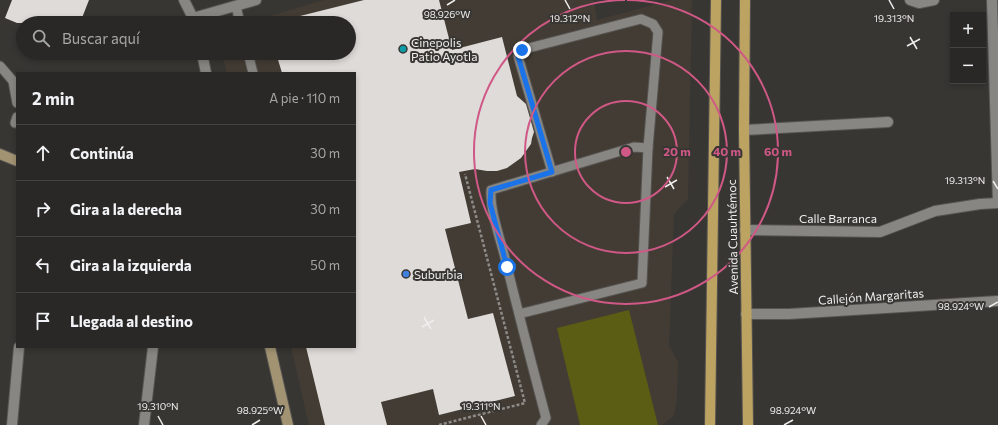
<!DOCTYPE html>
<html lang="es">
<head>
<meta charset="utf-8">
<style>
  :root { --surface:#2a2826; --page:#32302e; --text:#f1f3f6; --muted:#a5a6a7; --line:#464443 }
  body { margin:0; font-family:Commissioner,sans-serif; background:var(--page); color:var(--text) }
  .controls { position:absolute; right:12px; top:12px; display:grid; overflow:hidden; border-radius:0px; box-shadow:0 2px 6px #0003 }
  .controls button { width:36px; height:36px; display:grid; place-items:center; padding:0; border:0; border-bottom:1px solid var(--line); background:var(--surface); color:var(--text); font:20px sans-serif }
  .stop { position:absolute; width:12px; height:12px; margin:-9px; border:3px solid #1a73e8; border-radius:50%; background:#fff }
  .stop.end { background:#1a73e8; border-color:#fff; box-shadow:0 1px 4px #0008 }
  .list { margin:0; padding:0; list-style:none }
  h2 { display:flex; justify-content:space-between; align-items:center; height:52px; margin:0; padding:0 16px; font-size:17px }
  h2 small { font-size:13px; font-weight:400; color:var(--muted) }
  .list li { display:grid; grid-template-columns:26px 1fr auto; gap:12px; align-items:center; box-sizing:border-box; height:56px; padding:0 16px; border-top:1px solid var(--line) }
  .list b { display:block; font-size:15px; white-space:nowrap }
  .list em { font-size:13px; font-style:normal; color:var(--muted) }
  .icon { flex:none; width:22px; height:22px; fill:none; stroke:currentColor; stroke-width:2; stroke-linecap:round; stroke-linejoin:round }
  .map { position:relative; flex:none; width:998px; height:425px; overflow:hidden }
  .search { position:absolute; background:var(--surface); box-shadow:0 2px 6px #0003; left:16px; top:16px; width:340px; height:44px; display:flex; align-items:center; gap:10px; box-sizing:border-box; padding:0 14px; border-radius:22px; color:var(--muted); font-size:15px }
  .panel { position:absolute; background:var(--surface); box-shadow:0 2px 6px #0003; left:16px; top:72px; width:340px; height:276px; border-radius:0px }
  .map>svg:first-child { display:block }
  .built { fill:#433c34 }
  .green { fill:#5b5d14 }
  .building { fill:#dfdbd9 }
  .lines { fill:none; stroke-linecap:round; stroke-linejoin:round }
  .lane-casing { stroke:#565451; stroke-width:11 }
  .street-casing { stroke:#565451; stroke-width:12 }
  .secondary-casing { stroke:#565451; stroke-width:12 }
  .primary-casing { stroke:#565451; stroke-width:12 }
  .path { stroke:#8d8b89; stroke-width:2.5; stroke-dasharray:3 2; stroke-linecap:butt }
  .lane { stroke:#888683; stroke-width:9 }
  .street { stroke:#888683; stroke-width:10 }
  .secondary { stroke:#a29472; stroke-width:10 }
  .primary { stroke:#bda361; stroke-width:10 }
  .route { stroke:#1a73e8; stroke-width:5 }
  .ticks { fill:none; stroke:#efeeec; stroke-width:1.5 }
  .ring { fill:none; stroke:#d05886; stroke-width:2 }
  .culture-dot { fill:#0f9aa8; stroke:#383633; stroke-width:1.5 }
  .shop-dot { fill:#3f7fe0; stroke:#383633; stroke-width:1.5 }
  .labels { text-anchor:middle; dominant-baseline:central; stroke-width:4; stroke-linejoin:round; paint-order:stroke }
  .poi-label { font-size:12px; fill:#efeeec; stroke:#383633; text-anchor:start }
  .street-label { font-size:12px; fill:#efeeec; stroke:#383633 }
  .ticks-label { font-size:10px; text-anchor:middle; fill:#efeeec; stroke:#383633; stroke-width:4; stroke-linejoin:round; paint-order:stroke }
  .centre { fill:#d05886; stroke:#383633; stroke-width:2 }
  .ring-label { font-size:12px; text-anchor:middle; font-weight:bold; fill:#d05886; stroke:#383633; stroke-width:4; stroke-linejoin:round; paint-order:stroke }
</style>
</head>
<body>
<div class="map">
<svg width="998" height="425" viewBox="0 0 998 425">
  <rect width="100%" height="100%" fill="#383633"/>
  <polygon class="built" points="324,0 594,0 597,20 671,0 692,0 688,199 674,214 669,346 678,362 677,397 674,416 662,425 309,425 291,347 355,347 355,73 227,73 222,53 349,53 349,23 246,23"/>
  <polygon class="green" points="629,310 658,425 580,425 557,328"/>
  <g class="building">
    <polygon points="12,0 89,0 80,23 17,23 5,18"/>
    <polygon points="364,0 439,0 452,50 502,37 517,96 526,104 534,132 532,138 531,144 521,158 507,168 497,171 487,171 475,169 459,172 471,223 445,229 468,319 493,313 515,396 439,415 433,389 381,402 387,425 325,425 306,347 355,347 355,73 282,73 276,53 349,53 349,23 293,23 292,18"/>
  </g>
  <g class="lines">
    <defs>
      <g id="lane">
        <polyline points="236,6 240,23"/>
        <polyline points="248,53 253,73"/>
        <polyline points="0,66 13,81 17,103"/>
        <polyline points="15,123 17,117"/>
        <polyline points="552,172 518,56 521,50 641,19 653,24 658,32 648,148"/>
        <path d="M519,314l123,-31 6,-135 -14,-1 -143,43c-1,22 9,47 14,68 13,54 27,107 41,160l-5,7"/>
      </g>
      <g id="street">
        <polyline points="184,0 193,18 195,23"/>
        <polyline points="910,0 919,3 934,0"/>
        <polyline points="992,0 998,203"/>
        <polyline points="193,18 256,0"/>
        <polyline points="202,53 206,73"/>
        <polyline points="744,130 888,122"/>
        <polyline points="745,230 880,232 935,211 980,204 998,203"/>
        <polyline points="746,314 789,314 998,301"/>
        <polyline points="12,425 19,347"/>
        <polyline points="144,425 153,347"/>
      </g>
      <g id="secondary">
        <polyline points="0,154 17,161"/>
        <polyline points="270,347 288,425"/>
      </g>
      <g id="primary">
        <polyline points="745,0 744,130 748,425"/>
        <polyline points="710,425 716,0"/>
      </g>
    </defs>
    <use href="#lane" class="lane-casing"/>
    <use href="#street" class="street-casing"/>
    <use href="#secondary" class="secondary-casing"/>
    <use href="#primary" class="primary-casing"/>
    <polyline class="path" points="439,425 525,403 465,174"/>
    <use href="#lane" class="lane"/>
    <use href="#street" class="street"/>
    <use href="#secondary" class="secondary"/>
    <use href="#primary" class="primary"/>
  </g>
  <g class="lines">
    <polyline class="route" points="507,267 490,203 491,190 552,172 518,56 522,50"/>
  </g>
  <path class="ticks" d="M565,0l5,9M889,0l5,9M447,5l8,-5M910,37l7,12M907,46l13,-7M667,177l7,12M993,181l5,8M665,187l12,-7M989,307l9,-5M424,317l7,12M422,327l12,-7M158,416l5,9M481,416l5,9M252,425l8,-5M784,425l9,-5"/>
  <g class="ring">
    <circle cx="626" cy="152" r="51"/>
    <circle cx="626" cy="152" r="101"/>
    <path d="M627 0A152 152 0 1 1 625 0"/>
  </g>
  <circle class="culture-dot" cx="403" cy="49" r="4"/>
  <circle class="shop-dot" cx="406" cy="274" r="4"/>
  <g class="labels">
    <g class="poi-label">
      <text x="411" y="42">Cinepolis<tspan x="411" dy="14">Patio Ayotla</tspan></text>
      <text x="414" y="274">Suburbia</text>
    </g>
    <g class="street-label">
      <text x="838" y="218">Calle Barranca</text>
      <text transform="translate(732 237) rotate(-91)">Avenida Cuauhtémoc</text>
      <text transform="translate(871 296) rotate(-4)">Callejón Margaritas</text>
    </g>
  </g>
  <g class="ticks-label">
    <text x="447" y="18">98.926°W</text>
    <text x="570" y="22">19.312°N</text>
    <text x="894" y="22">19.313°N</text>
    <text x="965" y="184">19.313°N</text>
    <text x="961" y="310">98.924°W</text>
    <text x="158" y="410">19.310°N</text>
    <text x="481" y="410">19.311°N</text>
    <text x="260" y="414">98.925°W</text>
    <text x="793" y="414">98.924°W</text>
  </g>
  <circle cx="626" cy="152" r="6" class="centre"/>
  <g class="ring-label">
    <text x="677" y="156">20 m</text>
    <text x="727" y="156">40 m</text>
    <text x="778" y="156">60 m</text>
  </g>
</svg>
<div class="controls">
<button>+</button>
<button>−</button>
</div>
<div class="stop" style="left:507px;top:267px"></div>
<div class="stop end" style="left:522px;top:50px"></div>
<div class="search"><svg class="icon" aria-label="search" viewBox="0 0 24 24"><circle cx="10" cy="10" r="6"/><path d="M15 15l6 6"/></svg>Buscar aquí</div>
<section class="panel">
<h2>2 min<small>A pie · 110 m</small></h2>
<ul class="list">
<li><svg class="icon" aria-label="ahead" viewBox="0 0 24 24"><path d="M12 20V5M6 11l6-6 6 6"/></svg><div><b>Continúa</b></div><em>30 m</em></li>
<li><svg class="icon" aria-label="right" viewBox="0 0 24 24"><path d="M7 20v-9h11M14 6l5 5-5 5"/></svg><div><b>Gira a la derecha</b></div><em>30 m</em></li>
<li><svg class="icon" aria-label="left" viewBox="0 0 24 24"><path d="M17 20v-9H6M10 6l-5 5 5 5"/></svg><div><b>Gira a la izquierda</b></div><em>50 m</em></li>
<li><svg class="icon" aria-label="arrive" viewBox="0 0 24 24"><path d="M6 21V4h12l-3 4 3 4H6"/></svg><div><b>Llegada al destino</b></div></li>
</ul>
</section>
</div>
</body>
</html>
